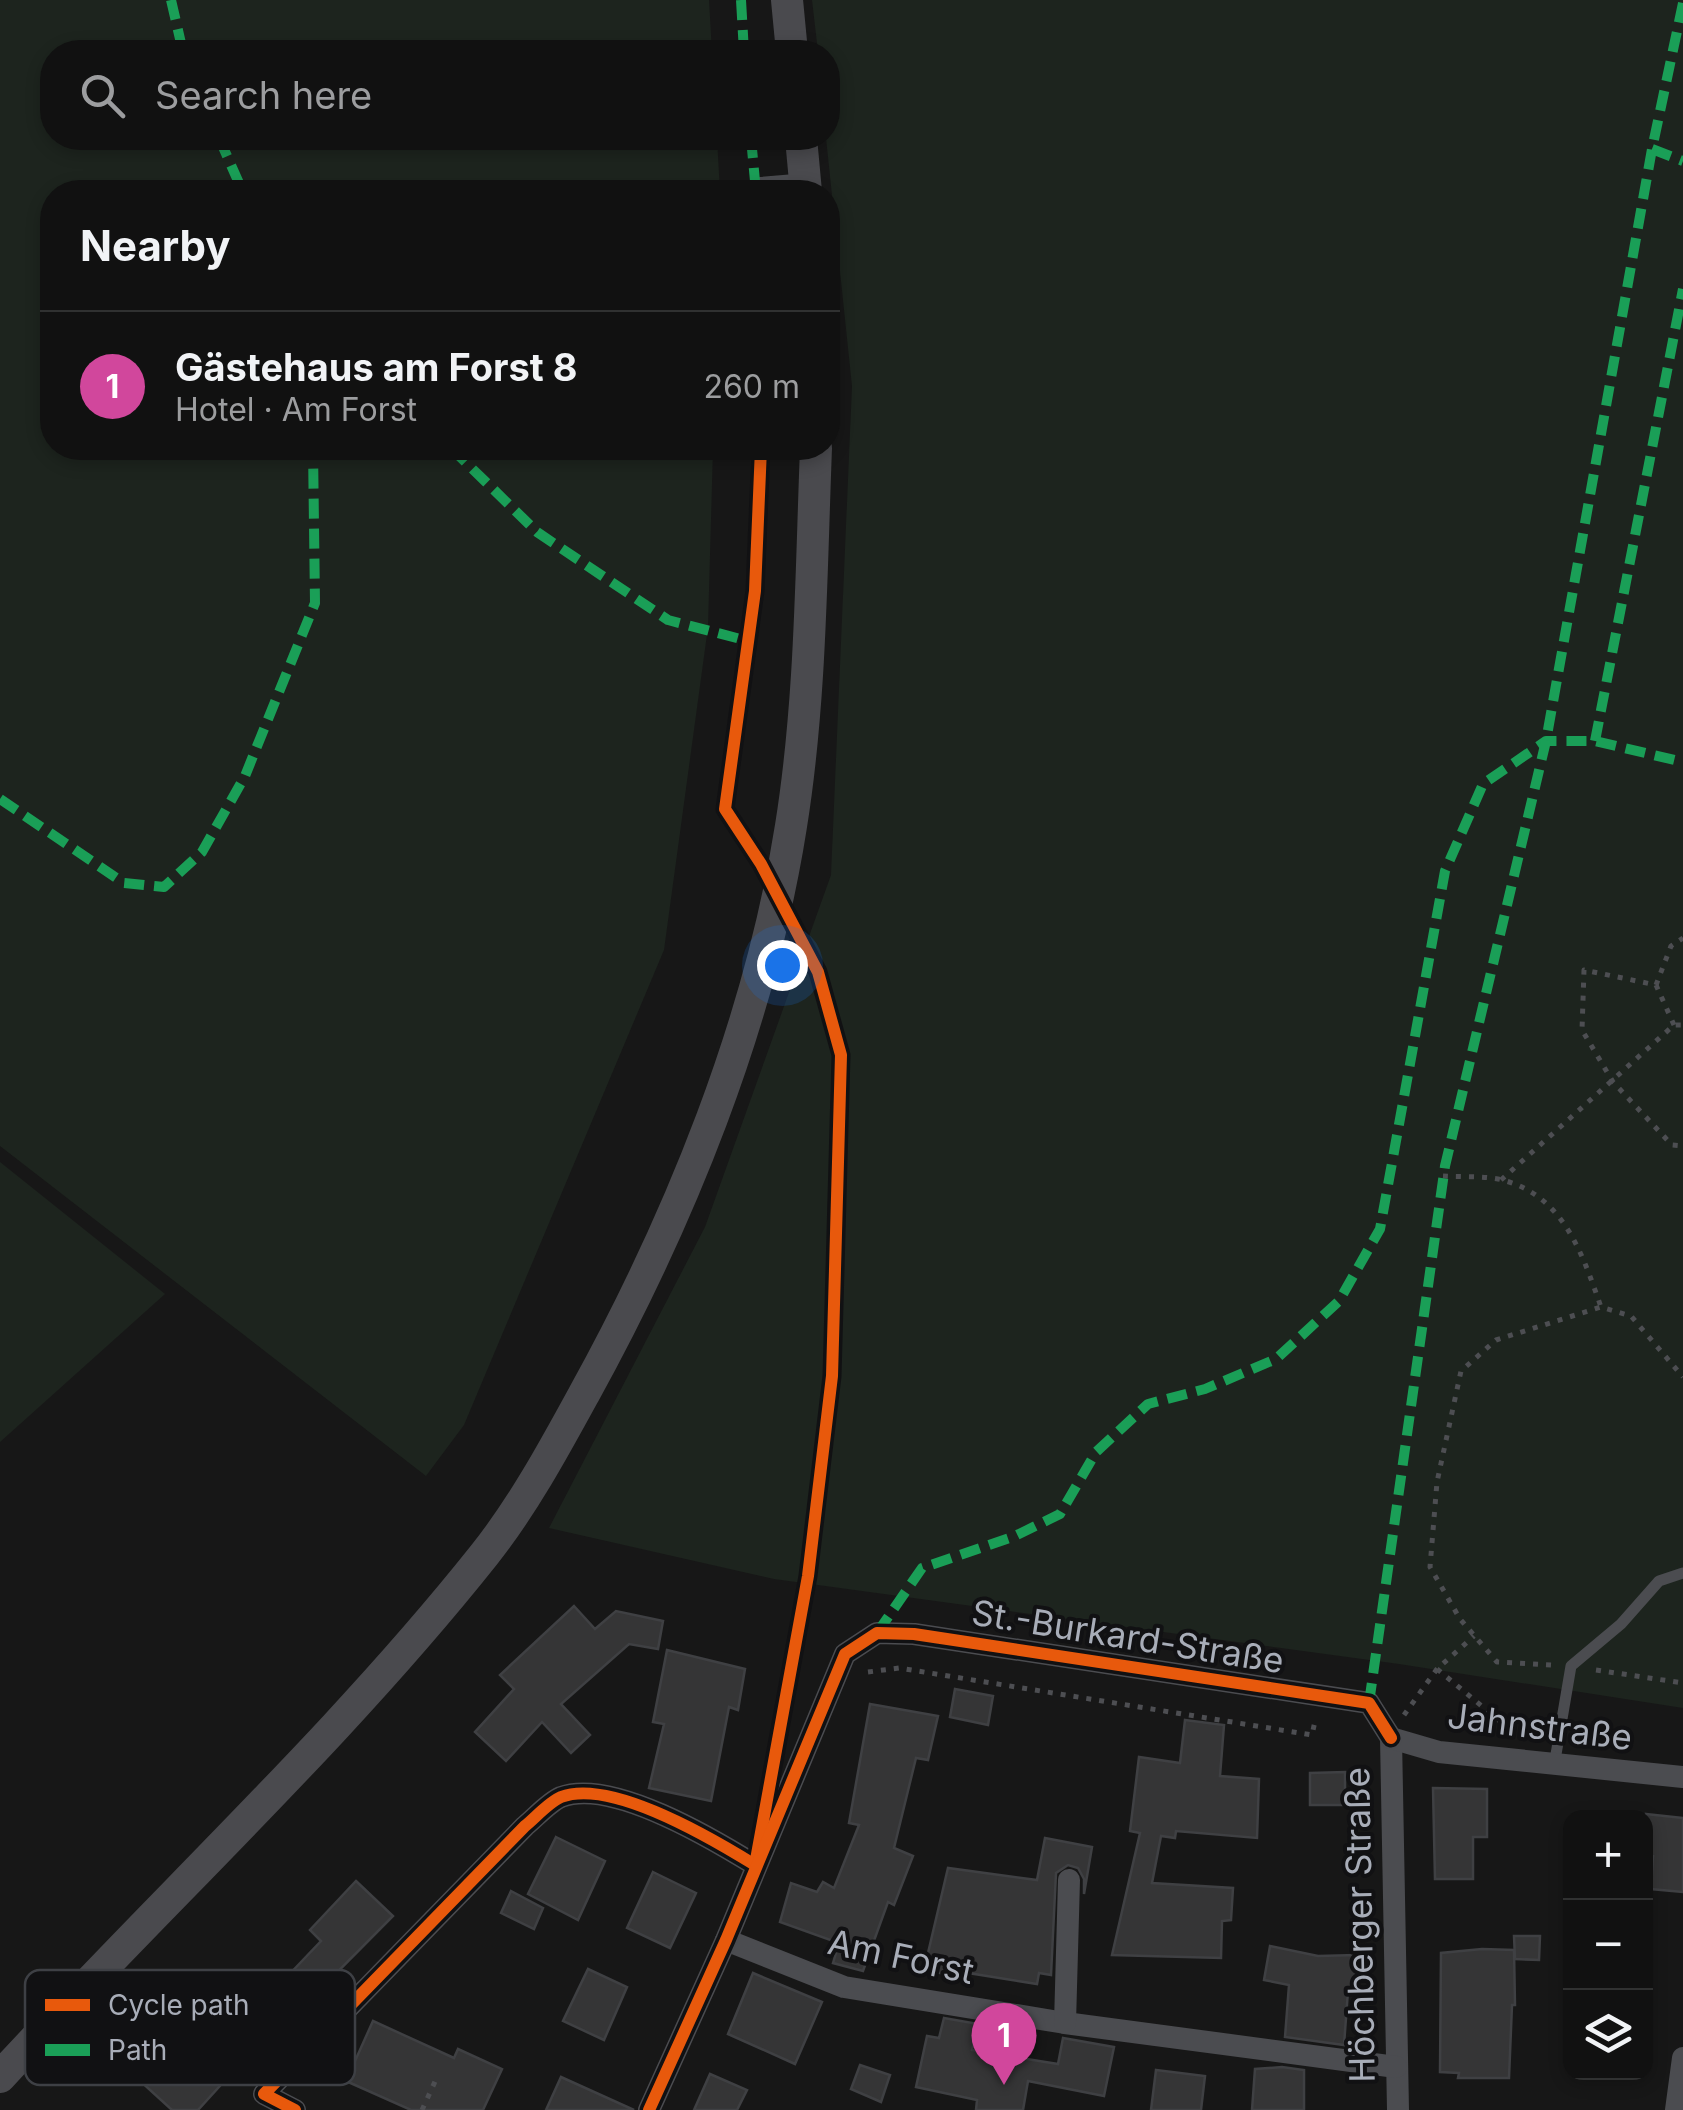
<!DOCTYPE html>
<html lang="en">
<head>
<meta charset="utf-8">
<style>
  :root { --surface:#111; --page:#1a1a1a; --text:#f1f3f6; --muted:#9c9d9f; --line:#303131; --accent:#b45309 }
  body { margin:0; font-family:Inter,sans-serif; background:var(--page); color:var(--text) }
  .controls { position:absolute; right:30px; bottom:30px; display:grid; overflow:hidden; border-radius:20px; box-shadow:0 5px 15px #0003 }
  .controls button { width:90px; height:90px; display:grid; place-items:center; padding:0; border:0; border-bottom:2px solid var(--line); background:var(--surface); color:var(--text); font:50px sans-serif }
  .you { position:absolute; left:782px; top:965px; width:35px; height:35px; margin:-25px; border:8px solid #fff; border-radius:50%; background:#1a73e8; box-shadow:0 0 0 15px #1a73e833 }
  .badge { display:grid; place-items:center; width:65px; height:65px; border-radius:50%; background:var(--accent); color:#fff; font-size:32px; font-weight:700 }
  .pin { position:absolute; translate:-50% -82px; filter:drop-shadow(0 2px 5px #0008) }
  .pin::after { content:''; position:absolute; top:52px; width:35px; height:30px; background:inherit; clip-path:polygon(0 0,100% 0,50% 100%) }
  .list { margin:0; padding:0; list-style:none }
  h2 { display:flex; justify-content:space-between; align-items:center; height:130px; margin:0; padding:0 40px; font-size:42px }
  h2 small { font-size:32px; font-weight:400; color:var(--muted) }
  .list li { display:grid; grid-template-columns:65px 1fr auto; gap:30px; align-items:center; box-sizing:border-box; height:150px; padding:0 40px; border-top:2px solid var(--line) }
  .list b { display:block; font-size:38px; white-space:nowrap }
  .list p { margin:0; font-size:32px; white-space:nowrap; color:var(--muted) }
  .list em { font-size:32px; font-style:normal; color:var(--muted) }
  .icon { flex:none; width:55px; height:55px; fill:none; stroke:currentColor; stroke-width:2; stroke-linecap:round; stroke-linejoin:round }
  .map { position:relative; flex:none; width:1683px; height:2110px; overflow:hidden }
  .search { position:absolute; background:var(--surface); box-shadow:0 5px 15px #0003; left:40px; top:40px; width:800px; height:110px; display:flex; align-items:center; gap:25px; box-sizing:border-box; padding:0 35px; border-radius:40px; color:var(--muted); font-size:38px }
  .panel { position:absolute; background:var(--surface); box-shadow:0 5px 15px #0003; left:40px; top:180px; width:800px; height:280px; border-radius:40px }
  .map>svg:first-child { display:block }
  .green { fill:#1d241e }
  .building { fill:#353536; stroke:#3f4043; stroke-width:2.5 }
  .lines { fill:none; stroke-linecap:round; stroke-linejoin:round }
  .path { stroke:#4d4e52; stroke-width:5; stroke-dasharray:5 8; stroke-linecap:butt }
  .service { stroke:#4b4c50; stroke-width:11 }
  .minor { stroke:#4b4c50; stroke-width:22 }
  .secondary { stroke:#4a4a4e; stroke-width:32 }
  .quiet { stroke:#1a9f57; stroke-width:10; stroke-dasharray:20 10; stroke-linecap:butt }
  .cycleway-casing { stroke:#111113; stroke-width:19 }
  .cycleway { stroke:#e8590c; stroke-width:12 }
  .labels { text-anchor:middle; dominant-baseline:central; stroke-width:8; stroke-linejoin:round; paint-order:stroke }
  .street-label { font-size:35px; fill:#a8adb8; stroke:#111113 }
  .key { fill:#111113; stroke:#3e4045; stroke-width:2.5 }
  .key-label { font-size:28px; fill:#a8adb8 }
</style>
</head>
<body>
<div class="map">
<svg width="1683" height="2110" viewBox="0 0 1683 2110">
  <rect width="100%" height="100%" fill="#171717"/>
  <g class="green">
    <polygon points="0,0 709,0 712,52 52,52 52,138 717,138 720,192 52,192 52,448 713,448 708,627 664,950 464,1425 426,1476 0,1146"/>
    <polygon points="812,0 1683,0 1683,1708 1399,1664 774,1579 549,1528 705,1227 831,875 852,386 826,138 828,52 818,52"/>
    <polygon points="0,1162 165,1294 0,1442"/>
  </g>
  <g class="building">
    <polygon points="574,1606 595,1629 616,1611 663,1621 658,1649 629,1644 561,1704 590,1735 571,1753 542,1722 506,1761 475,1732 514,1689 500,1675"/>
    <polygon points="667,1650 745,1669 738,1710 729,1707 711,1801 649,1788 664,1724 653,1722"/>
    <polygon points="955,1689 993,1696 988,1725 950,1717"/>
    <polygon points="870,1704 938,1716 928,1760 916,1758 894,1848 913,1856 894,1905 888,1902 863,1971 833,1963 839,1943 780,1922 791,1883 817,1892 823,1882 834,1888 859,1825 849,1823"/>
    <polygon points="1185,1720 1224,1725 1220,1776 1259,1779 1257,1838 1176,1831 1175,1838 1161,1836 1152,1883 1233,1888 1231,1920 1222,1921 1221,1958 1112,1955 1140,1833 1130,1831 1139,1757 1180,1763"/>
    <polygon points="1345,1772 1345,1805 1310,1805 1310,1773"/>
    <polygon points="1433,1788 1487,1789 1487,1837 1473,1837 1473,1879 1435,1879"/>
    <polygon points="1646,1814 1683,1818 1683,1892 1651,1889 1653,1856 1646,1855"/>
    <polygon points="556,1837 605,1861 578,1920 528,1894"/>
    <polygon points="1045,1838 1092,1847 1084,1894 1084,1879 1078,1868 1068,1865 1056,1873 1051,1975 1039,1973 1037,1984 968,1973 967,1978 924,1970 948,1868 1037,1880"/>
    <polygon points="653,1872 696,1893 670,1948 627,1928"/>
    <polygon points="356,1881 393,1916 261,2049 257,2045 198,2110 172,2110 139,2080 189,2024 205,2039 269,1971 281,1983 321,1941 310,1930"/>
    <polygon points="511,1891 543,1908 534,1929 501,1913"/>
    <polygon points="1514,1936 1540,1936 1539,1960 1515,1959"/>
    <polygon points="1270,1946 1318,1956 1356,1955 1357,1991 1348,1991 1344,2045 1285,2037 1289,1985 1264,1980"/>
    <polygon points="1482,1949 1514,1950 1515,2005 1512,2005 1509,2078 1458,2078 1459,2073 1440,2072 1441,1953"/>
    <polygon points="588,1969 627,1987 604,2040 563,2021"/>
    <polygon points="753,1973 822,2002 795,2064 728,2034"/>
    <polygon points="944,2018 978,2024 972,2050 1058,2064 1063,2038 1114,2047 1104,2096 1028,2081 1023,2110 976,2110 977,2100 916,2087 927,2036 939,2038"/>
    <polygon points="373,2021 454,2058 458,2049 502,2069 483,2110 411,2110 346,2081"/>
    <polygon points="860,2065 890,2075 881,2102 851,2089"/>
    <polygon points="1282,2067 1304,2070 1304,2110 1252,2110 1255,2069"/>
    <polygon points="1156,2070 1205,2076 1201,2110 1151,2110"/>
    <polygon points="710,2074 747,2090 737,2110 694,2110"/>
    <polygon points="561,2077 634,2110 546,2110"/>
  </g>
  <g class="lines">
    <g class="path">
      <polyline points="1656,985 1671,946 1683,938"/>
      <polyline points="1674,1025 1656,985 1584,970 1582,1030 1613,1082 1672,1145 1683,1146"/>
      <path d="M1443,1176c18,1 38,0 55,3 65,14 84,74 103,128"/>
      <polyline points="1501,1180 1674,1025 1683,1025"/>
      <polyline points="1551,1665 1497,1662 1460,1619 1430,1567 1437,1482 1461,1371 1496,1340 1601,1307 1631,1316 1683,1377"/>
      <polyline points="1437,1669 1513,1732"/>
      <polyline points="1596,1670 1683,1683"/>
      <polyline points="868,1672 899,1668 1312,1735 1315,1721"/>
      <polyline points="1404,1715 1437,1669 1474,1636"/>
      <polyline points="422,2110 438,2075"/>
    </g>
    <g class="service">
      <polyline points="755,183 801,179"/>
      <polyline points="1554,1766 1571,1666 1621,1624 1659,1581 1683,1573"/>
    </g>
    <g class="minor">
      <polyline points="1391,1738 1398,2110"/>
      <polyline points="1391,1738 1439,1752 1683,1777"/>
      <polyline points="726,1940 844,1987 1065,2023 1396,2067"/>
      <polyline points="1065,2023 1069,1880"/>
      <path d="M295,2110l-31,-16 261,-268c10,-8 24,-24 36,-29 50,-19 152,42 194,68"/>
      <polyline points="649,2110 726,1940 845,1654 877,1633 914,1634 1369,1703 1391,1738"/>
      <polyline points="1676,2110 1683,2058"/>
    </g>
    <g class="secondary">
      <polyline points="787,0 792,52"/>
      <polyline points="801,138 806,192"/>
      <path d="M0,2077c160,-175 336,-336 484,-522 39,-49 70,-106 100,-161 96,-174 176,-371 207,-568 20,-125 20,-252 25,-378"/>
    </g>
    <g class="quiet">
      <polyline points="171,0 183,52"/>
      <polyline points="741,0 744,52"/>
      <polyline points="219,138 243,192"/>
      <polyline points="751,138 756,192"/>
      <polyline points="1652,149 1683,161"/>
      <polyline points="451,448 537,532 668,620 748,641"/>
      <polyline points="1595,741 1683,289"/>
      <polyline points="0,799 124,883 164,887 202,852 245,776 315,603 313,448"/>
      <polyline points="877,1633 922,1568 1015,1536 1060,1514 1096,1452 1148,1404 1205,1389 1276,1359 1339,1301 1380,1229 1445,871 1483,784 1546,741 1595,741 1683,762"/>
      <polyline points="1369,1703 1445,1166 1546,741 1652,149 1683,3"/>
    </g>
    <defs>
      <g id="cycleway">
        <polyline points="755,1865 808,1576 832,1376 841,1055 818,972 761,864 725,809 755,591 761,448"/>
        <path d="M295,2110l-31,-16 261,-268c10,-8 24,-24 36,-29 50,-19 152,42 194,68"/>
        <polyline points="649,2110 726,1940 845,1654 877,1633 914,1634 1369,1703 1391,1738"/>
      </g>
    </defs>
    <use href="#cycleway" class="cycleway-casing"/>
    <use href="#cycleway" class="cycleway"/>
  </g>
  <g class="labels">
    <g class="street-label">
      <text transform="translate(1128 1636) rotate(9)">St.-Burkard-Straße</text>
      <text transform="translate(1540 1726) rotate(7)">Jahnstraße</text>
      <text transform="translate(1359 1925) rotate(-91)">Höchberger Straße</text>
      <text transform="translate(901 1956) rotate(12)">Am Forst</text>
    </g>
  </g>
  <rect x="25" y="1970" width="330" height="115" rx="15" class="key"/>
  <rect x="45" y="1999" width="45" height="12" fill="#e8590c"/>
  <rect x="45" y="2044" width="45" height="12" fill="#1a9f57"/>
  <g class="key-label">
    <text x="108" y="2015">Cycle path</text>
    <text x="108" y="2060">Path</text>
  </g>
</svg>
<div class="controls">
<button>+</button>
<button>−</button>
<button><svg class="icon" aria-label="layers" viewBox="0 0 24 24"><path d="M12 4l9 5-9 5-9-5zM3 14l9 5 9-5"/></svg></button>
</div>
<div class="you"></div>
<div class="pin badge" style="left:1004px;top:2085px;background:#d1479c">1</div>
<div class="search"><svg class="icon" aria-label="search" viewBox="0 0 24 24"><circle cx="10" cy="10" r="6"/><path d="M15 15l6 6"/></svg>Search here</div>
<section class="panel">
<h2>Nearby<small></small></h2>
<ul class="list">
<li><span class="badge" style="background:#d1479c">1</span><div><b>Gästehaus am Forst 8</b><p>Hotel · Am Forst</p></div><em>260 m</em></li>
</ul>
</section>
</div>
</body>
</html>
